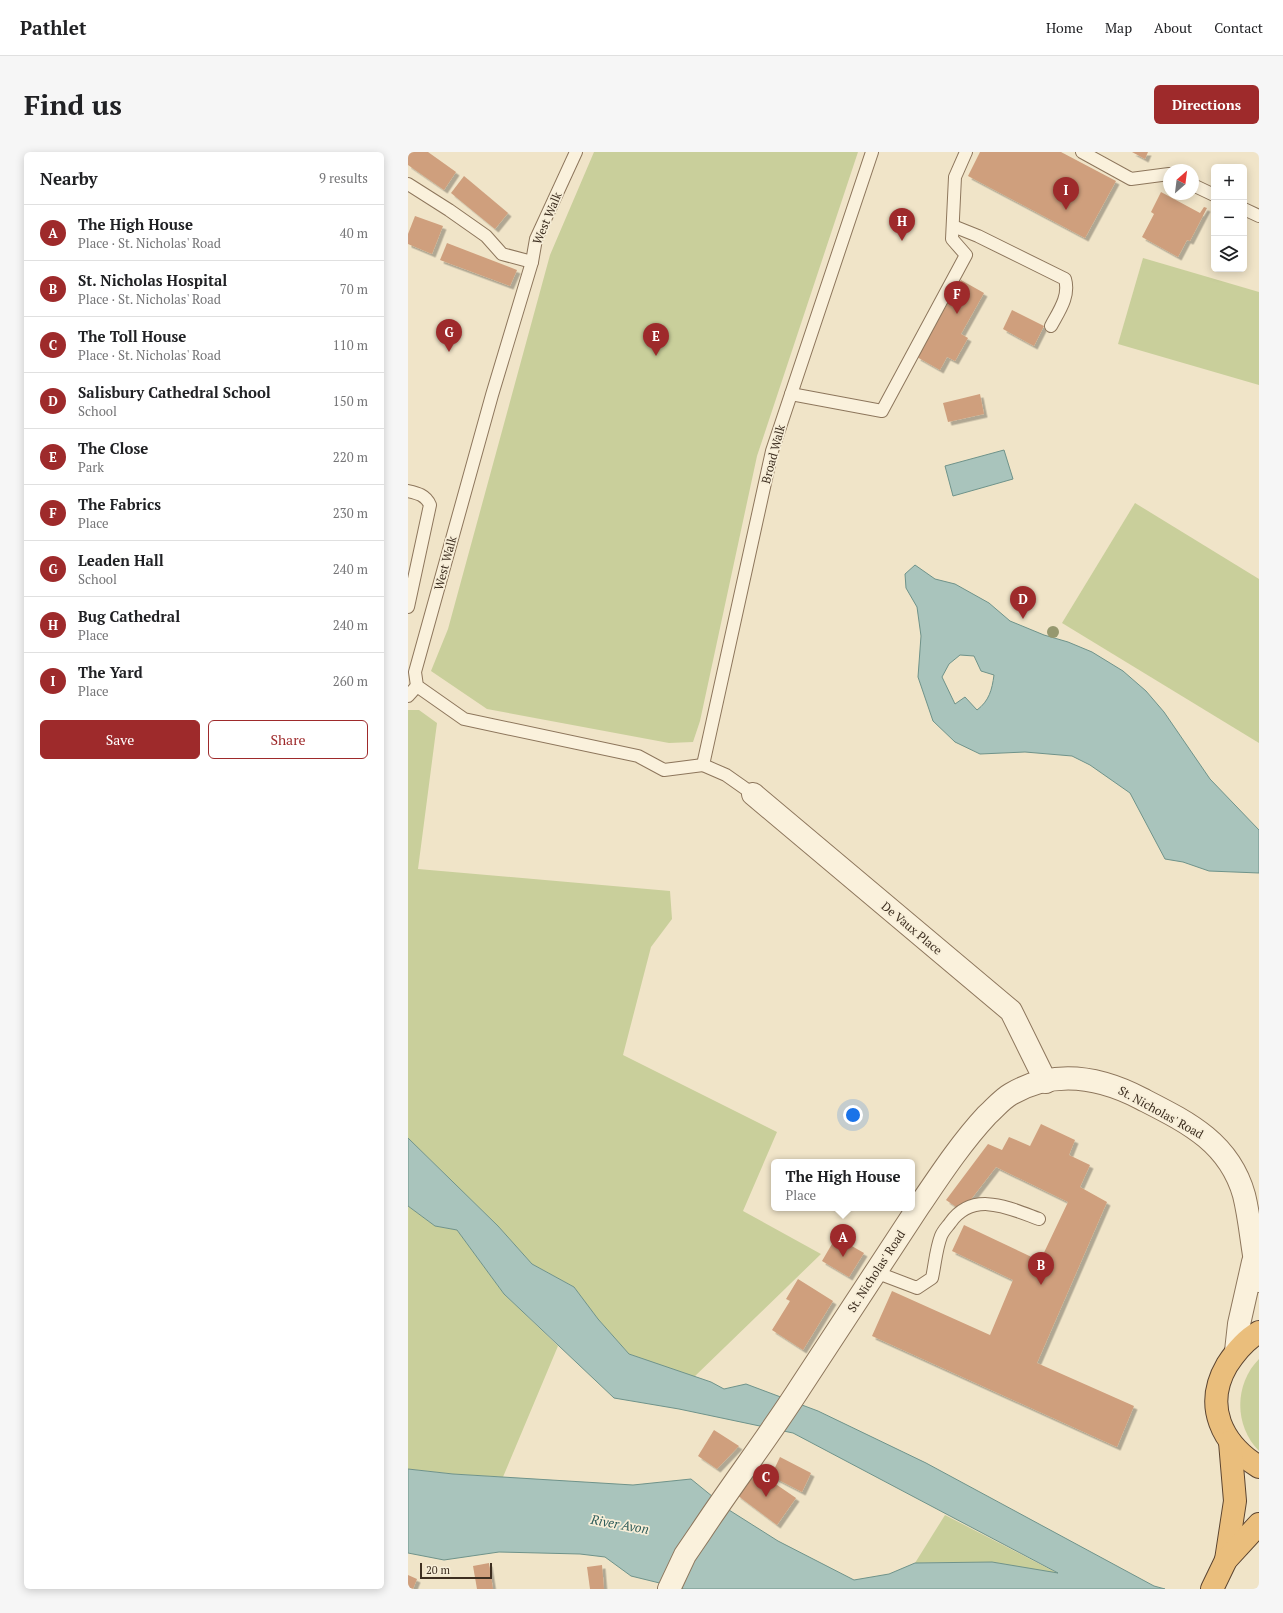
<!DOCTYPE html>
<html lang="en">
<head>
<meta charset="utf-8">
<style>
  :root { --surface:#fff; --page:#f6f6f6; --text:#202124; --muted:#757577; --line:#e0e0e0; --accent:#9e2a2b }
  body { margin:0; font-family:"PT Serif",serif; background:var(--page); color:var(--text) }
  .controls { position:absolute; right:12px; top:12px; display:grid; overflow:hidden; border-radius:6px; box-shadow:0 2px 10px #0003 }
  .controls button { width:36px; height:36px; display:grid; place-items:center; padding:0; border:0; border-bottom:1px solid var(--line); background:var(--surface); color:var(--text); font:20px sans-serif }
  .compass { position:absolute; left:755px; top:12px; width:36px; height:36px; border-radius:50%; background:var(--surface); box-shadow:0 2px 10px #0003; rotate:28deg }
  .scale { position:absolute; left:12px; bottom:10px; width:72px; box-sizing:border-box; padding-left:4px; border:2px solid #3d2e20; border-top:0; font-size:11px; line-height:14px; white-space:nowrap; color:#3d2e20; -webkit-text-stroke:3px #f7eed8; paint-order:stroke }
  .you { position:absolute; left:445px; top:963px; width:14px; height:14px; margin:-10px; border:3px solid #fff; border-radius:50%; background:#1a73e8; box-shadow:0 0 0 6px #1a73e833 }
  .badge { display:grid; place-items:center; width:26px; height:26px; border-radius:50%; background:var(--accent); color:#fff; font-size:13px; font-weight:700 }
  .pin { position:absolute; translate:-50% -33px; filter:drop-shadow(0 1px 2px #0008) }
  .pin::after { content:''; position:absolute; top:21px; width:14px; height:12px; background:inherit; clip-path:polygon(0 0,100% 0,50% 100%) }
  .popup { position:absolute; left:363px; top:1007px; width:144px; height:52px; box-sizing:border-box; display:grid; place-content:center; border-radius:6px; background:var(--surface); filter:drop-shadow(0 1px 3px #0005); font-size:13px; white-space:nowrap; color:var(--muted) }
  .popup b { font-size:15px; color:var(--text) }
  .popup::after { content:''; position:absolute; left:50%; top:100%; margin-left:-8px; border:8px solid transparent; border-top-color:var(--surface) }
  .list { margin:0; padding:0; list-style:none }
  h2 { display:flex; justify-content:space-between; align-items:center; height:52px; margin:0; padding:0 16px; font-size:17px }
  h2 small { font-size:13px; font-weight:400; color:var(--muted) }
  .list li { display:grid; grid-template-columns:26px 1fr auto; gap:12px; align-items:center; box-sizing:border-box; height:56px; padding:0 16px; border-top:1px solid var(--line) }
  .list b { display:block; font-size:15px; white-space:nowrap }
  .list p { margin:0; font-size:13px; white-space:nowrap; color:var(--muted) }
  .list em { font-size:13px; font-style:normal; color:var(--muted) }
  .actions { display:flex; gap:8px; padding:12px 16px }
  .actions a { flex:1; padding:9px 0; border:1px solid var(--accent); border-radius:6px; text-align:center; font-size:14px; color:var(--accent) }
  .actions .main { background:var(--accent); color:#fff }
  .icon { flex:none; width:22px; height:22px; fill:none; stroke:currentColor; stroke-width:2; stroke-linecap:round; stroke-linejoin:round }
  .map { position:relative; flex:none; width:851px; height:1437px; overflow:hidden; border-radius:6px }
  header { display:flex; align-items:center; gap:24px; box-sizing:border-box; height:56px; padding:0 20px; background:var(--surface); border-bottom:1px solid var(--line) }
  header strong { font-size:19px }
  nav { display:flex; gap:22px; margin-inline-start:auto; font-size:14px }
  .intro { display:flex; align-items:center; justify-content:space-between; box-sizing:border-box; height:96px; padding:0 24px }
  h1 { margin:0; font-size:28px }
  .button { padding:10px 18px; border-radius:6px; background:var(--accent); color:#fff; font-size:14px; font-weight:700 }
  main { display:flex; gap:24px; padding:0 24px }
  aside { flex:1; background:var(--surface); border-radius:6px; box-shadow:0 2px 10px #0003 }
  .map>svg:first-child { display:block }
  .green { fill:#c9cf9b }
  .water { fill:#a9c4bc; stroke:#6f938a; fill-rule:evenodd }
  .building { fill:#cf9f7d; filter:url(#shadow) }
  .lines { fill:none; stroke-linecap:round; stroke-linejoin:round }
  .service-casing { stroke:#8d765c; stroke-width:14 }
  .minor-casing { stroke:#8d765c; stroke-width:24 }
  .trunk-casing { stroke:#5b4430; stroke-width:24 }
  .service { stroke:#faf1dc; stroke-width:12 }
  .minor { stroke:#faf1dc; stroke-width:22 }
  .trunk { stroke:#eabe7c; stroke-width:22 }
  .tree { fill:#96986f }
  .labels { text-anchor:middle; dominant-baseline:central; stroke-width:3.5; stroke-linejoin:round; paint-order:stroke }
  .street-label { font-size:12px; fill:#3d2e20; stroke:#f7eed8 }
  .water-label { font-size:13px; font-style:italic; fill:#2f5d5a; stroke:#f7eed8 }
</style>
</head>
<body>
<header>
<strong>Pathlet</strong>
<nav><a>Home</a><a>Map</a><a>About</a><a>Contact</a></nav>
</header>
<div class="intro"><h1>Find us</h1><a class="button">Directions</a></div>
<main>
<aside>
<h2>Nearby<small>9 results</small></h2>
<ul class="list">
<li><span class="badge">A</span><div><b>The High House</b><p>Place · St. Nicholas' Road</p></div><em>40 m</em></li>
<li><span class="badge">B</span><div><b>St. Nicholas Hospital</b><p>Place · St. Nicholas' Road</p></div><em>70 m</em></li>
<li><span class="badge">C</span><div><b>The Toll House</b><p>Place · St. Nicholas' Road</p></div><em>110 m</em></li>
<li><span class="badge">D</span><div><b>Salisbury Cathedral School</b><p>School</p></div><em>150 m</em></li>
<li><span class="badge">E</span><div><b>The Close</b><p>Park</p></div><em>220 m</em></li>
<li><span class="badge">F</span><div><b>The Fabrics</b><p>Place</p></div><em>230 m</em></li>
<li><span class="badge">G</span><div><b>Leaden Hall</b><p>School</p></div><em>240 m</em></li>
<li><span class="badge">H</span><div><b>Bug Cathedral</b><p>Place</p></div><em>240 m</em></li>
<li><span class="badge">I</span><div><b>The Yard</b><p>Place</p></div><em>260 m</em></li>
</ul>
<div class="actions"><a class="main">Save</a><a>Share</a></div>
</aside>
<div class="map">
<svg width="851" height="1437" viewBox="0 0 851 1437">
  <defs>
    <filter id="shadow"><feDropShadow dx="3.5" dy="3.5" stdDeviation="0" flood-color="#0004"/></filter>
  </defs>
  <rect width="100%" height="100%" fill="#f0e4c8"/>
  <g class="green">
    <polygon points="186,0 450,0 349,304 292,569 285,590 261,591 79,557 23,519 40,477 142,103"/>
    <polygon points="735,106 851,140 851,233 710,192"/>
    <polygon points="727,351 851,427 851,591 654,471"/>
    <polygon points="0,558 11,558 29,571 10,717 262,739 264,767 243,795 215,903 369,980 335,1059 413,1102 286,1225 221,1202 190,1167 166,1135 124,1112 90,1074 0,986"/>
    <polygon points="0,1054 27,1074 49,1078 96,1142 150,1194 95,1325 45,1322 0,1317"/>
    <path d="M851,1207v92c-25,-25 -25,-67 0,-92z"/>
    <polygon points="537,1363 651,1422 584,1410 507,1411"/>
  </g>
  <g class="water">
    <polygon points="596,298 605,327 545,344 537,314"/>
    <path d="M507,413l20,14 20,5 34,19 21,18 34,14 24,7 24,10 31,19 23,20 18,21 46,67 49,51v43l-50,-2 -26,-9 -18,-3 -35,-66 -40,-28 -18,-9 -47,-4 -45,2 -25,-12 -22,-21 -15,-44 3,-41 -4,-29 -11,-19 -1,-14zM552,503l14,1 7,15 13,4c-2,15 -5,26 -17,35l-12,-13 -10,7 -13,-27 7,-13z"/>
    <polygon points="0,986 90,1074 124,1112 166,1135 190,1167 221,1202 303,1230 316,1237 338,1232 410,1259 518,1311 746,1434 757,1437 276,1437 223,1424 197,1405 172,1402 91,1400 36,1408 0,1401 0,1317 45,1322 225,1333 283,1327 321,1358 370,1389 446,1428 481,1422 507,1411 584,1410 650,1421 385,1281 271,1257 206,1246 96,1142 49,1078 27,1074 0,1054"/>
  </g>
  <g class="building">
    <polygon points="0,0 20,0 48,20 36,38 0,13"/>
    <polygon points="572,0 653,0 708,29 677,86 560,24"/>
    <polygon points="724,0 740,0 737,7"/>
    <polygon points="56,24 100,61 87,77 43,41"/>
    <polygon points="753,40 792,61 796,55 799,56 782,89 779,88 770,105 734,85 746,62 743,60"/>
    <polygon points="7,64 35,74 24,102 0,92 0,82"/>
    <polygon points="39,91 109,118 102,134 32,108"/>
    <polygon points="553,128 576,141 553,182 560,186 547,209 539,205 532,218 509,205"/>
    <polygon points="604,158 636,174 626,194 595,177"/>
    <polygon points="572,242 576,262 540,270 535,251"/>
    <polygon points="633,972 667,988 661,1003 682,1013 672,1035 699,1050 629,1211 726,1254 709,1295 464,1184 484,1139 582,1183 605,1128 544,1099 556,1073 632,1109 660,1050 588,1015 554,1059 538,1048 580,992 594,998 601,985 622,994"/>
    <polygon points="428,1085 456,1101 441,1125 414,1109"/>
    <polygon points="390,1127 425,1149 395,1198 364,1178 382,1149 378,1147"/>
    <polygon points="306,1278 331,1294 309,1317 290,1304"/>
    <polygon points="372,1305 403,1321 394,1340 363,1324"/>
    <polygon points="347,1318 388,1346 369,1373 329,1343"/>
    <polygon points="81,1411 85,1437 69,1437 65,1414"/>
    <polygon points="194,1413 196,1437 182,1437 179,1415"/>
    <polygon points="0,1423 9,1427 5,1437 0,1437"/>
  </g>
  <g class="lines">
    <defs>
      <g id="service">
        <polyline points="168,0 128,87 124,110 84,243 7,520 9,534 56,567 230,604 256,618 295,613"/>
        <polyline points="674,0 723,27 761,22"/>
        <polyline points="0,32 41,58 78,84 94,102 124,110"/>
        <polyline points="785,33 806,43"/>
        <polyline points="836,57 851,64"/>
        <path d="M545,74l25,10 87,43c5,17 -6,32 -14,47"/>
        <polyline points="383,242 474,259 558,103 544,87 547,25 558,0"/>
        <path d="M0,339c9,2 18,4 22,14l-22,102"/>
        <polyline points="0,544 9,534"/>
        <polyline points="295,613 364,299 464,0"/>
        <polyline points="295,613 318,623 345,642"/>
        <path d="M467,1120l42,16 15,-10c3,-14 4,-29 9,-42 2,-5 6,-9 9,-13 23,-33 59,-15 89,-4"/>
      </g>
      <g id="minor">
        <polyline points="345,642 603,859 638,930"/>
        <polyline points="828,1199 831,1172 845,1110"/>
        <path d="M261,1437l16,-34 15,-22c33,-50 69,-97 101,-147 39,-60 78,-120 118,-180 21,-31 42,-63 68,-91 8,-7 15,-16 24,-21 43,-25 89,-17 131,5 45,23 87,43 102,96 7,28 8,58 15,86"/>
      </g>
      <g id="trunk">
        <path d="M851,1180c-14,8 -23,19 -32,33 -24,41 -5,79 32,102"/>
        <polyline points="818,1408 827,1349 822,1290"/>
        <polyline points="804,1437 818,1408 851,1372"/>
      </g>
    </defs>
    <use href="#service" class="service-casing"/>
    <use href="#minor" class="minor-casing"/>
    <use href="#trunk" class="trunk-casing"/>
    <use href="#service" class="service"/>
    <use href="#minor" class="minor"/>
    <use href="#trunk" class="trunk"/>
  </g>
  <circle class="tree" cx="645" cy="480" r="6"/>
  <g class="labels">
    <g class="street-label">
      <text transform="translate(139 66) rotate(-67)">West Walk</text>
      <text transform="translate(365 302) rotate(-75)">Broad Walk</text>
      <text transform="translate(37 411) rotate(-75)">West Walk</text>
      <text transform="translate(504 776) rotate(40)">De Vaux Place</text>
      <text transform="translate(753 960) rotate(29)">St. Nicholas' Road</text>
      <text transform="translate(468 1119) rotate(-57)">St. Nicholas' Road</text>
    </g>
    <g class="water-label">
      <text transform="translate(212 1372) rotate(10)">River Avon</text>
    </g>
  </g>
</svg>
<div class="controls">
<button>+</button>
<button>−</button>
<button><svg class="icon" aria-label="layers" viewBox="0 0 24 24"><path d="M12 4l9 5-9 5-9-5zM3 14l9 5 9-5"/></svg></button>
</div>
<svg class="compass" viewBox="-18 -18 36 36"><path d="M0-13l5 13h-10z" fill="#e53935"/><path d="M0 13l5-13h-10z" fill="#757577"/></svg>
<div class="scale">20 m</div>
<div class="you"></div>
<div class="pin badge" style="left:435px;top:1105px">A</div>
<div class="popup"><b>The High House</b>Place</div>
<div class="pin badge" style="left:633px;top:1133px">B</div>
<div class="pin badge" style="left:358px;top:1345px">C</div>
<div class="pin badge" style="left:615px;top:467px">D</div>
<div class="pin badge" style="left:248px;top:204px">E</div>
<div class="pin badge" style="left:549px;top:162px">F</div>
<div class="pin badge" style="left:41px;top:200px">G</div>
<div class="pin badge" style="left:494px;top:89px">H</div>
<div class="pin badge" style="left:658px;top:58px">I</div>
</div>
</main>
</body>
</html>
